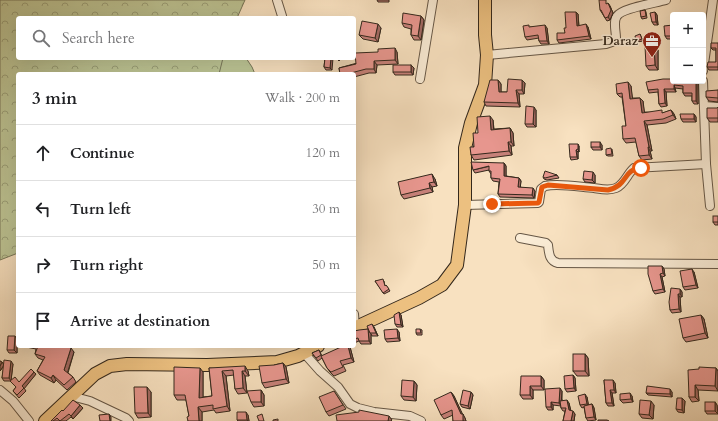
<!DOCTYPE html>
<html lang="en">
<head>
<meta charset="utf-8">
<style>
  :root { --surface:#fff; --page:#f2f2f2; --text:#202124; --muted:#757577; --line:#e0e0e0 }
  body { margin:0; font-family:Cardo,serif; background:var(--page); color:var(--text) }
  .controls { position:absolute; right:12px; top:12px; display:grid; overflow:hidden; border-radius:4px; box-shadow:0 4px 16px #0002 }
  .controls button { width:36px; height:36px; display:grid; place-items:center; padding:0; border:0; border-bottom:1px solid var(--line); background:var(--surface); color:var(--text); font:20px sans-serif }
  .stop { position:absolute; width:12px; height:12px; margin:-9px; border:3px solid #ea580c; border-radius:50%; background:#fff }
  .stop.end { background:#ea580c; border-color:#fff; box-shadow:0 1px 4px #0008 }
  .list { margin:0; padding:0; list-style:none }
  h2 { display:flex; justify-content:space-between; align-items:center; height:52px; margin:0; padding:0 16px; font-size:17px }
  h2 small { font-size:13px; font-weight:400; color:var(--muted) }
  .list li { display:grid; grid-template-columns:26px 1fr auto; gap:12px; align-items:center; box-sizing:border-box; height:56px; padding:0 16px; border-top:1px solid var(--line) }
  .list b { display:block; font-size:15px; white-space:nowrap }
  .list em { font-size:13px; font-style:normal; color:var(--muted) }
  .icon { flex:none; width:22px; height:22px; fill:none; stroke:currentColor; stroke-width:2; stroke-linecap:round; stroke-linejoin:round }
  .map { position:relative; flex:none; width:718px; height:421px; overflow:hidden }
  .search { position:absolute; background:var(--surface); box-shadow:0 4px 16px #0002; left:16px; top:16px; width:340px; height:44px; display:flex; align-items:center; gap:10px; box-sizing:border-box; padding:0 14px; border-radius:4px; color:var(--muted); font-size:15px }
  .panel { position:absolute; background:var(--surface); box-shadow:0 4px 16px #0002; left:16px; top:72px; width:340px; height:276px; border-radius:4px }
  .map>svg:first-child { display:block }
  .green { fill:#bcc393; stroke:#787658 }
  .forest { fill:url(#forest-crowns); stroke:#787658 }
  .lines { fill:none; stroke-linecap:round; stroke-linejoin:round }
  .minor-casing { stroke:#655645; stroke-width:10 }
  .highway-casing { stroke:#34281c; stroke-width:14 }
  .minor { stroke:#faecd6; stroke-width:8 }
  .highway { stroke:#ecc080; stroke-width:12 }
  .wall { fill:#c7817a; stroke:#34281c }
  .shaded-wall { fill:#a26963; stroke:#34281c }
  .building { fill:#e7968e; stroke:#34281c }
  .route { stroke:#ea580c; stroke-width:5 }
  .labels { text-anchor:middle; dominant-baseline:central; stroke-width:3; stroke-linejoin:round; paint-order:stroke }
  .poi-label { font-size:13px; font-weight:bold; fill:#34281c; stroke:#faecd6; text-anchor:end }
</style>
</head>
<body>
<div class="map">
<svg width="718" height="421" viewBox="0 0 718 421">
  <defs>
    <pattern id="forest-crowns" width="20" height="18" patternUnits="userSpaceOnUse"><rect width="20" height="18" fill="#bcc393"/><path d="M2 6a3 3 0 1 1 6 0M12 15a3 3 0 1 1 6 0" fill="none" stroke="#9a9e77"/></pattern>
  </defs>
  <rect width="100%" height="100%" fill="#f8e1c0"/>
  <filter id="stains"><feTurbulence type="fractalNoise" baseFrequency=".005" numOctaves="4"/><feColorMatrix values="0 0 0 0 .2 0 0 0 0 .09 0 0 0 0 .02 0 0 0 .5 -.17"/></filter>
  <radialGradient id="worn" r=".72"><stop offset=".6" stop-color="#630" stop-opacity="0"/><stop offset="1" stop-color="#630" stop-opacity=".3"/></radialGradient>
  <polygon class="green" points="136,58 246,58 252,67 255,74 126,74"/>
  <polygon class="forest" points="0,0 245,0 237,18 18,18 18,58 223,58 219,74 18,74 18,253 0,260"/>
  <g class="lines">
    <defs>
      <g id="minor">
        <polyline points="277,0 282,16"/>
        <path d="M487,55l119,-11 6,-2 4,-4c0,-6 -3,-17 1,-22 5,-8 39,-13 49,-16"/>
        <polyline points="703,71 713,0"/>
        <polyline points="420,79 433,0"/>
        <polyline points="703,81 706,164 710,206"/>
        <polyline points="704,106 718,107"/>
        <path d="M465,205l73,-2 1,-1 2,-13 4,-3c14,-3 35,1 49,2 7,1 15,3 22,0 9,-4 11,-14 18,-20l72,-4"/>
        <path d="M520,238l26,5 2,2c1,8 1,16 10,18l160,1"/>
        <polyline points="354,314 355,327"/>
        <polyline points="304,353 320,371 338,387 350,404 358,408 374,412 410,416 421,421"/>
        <polyline points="0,390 13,401 29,421"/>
        <polyline points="71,396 90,401 126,418 129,421"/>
      </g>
      <g id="highway">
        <polyline points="354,328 419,298 442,285 457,265 465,205 465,148 471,123 485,85 487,55 485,35 485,0"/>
        <polyline points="45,421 95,374 110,366 127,364 207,365 277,362 298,356 318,346"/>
      </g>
    </defs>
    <use href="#minor" class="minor-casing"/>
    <use href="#highway" class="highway-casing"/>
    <use href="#minor" class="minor"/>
    <use href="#highway" class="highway"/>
  </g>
  <g class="wall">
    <polygon points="377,0 389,0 389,2 378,2"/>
    <polygon points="608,3 610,6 613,13 610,20 607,21 605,18 602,13 600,10"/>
    <polygon points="645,10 646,12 647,18 642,19 641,17"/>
    <polygon points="576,12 578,14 579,26 588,27 591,39 559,43 557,40 565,33 566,28"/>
    <polygon points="655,12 657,15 658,25 654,25 652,22"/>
    <polygon points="421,16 424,20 421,40 414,40 411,35 411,29 404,27 402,23"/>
    <polygon points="673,25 673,39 667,39 665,36"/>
    <polygon points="530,27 547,28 549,44 541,44 539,41 539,38 527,40 525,37"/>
    <polygon points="381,28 378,42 363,39 359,35"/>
    <polygon points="640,34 643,41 637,42 636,41"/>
    <polygon points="718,43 718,70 709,70 707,67 716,62 716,50 713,50 711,48"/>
    <polygon points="658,50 658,70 649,70 646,66"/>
    <polygon points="397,52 398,64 377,65 376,73 369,73 354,77 354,74 340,74 339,68"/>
    <polygon points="325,58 332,70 326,70 324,67"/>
    <polygon points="336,58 342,58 339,61"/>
    <polygon points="411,65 414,68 413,75 395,75 393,72"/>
    <polygon points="498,80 501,84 501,92 507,92 525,83 524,94 519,94 520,107 486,106 484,102"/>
    <polygon points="673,81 698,81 698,104 694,104 692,101 692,96 685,96 683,93 683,89 675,88 676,92 666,92 667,106 661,107 659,104 658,92 649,93 648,90"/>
    <polygon points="631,86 632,98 640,98 643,101 644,112 663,113 671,110 674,114 676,119 666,123 647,125 652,151 650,151 652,159 642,160 639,156 636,142 626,143 623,139 626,126 622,97 620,97 617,94"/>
    <polygon points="718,90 718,102 709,101 706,97"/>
    <polygon points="718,107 718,122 710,122 707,118"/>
    <polygon points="536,110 536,127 527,127 525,124"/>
    <polygon points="694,114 696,117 696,122 683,122 681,119"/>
    <polygon points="493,120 494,129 510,128 513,133 514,146 511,146 512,155 474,160 471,155 478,133"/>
    <polygon points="602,145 602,150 593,150 591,147"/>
    <polygon points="579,146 579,152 578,152 578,159 571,160 570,157"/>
    <polygon points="612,149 613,156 608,156 606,155"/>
    <polygon points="504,163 506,166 506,176 519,178 521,181 520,187 535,191 534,198 500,197 498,194 499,182 493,181 491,178 491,174 489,171 489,170 475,173 473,170"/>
    <polygon points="557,175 559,178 547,180 544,179 543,177"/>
    <polygon points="595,175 595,183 585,182 583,179"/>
    <polygon points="435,179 437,186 432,187 433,192 404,199 401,195"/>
    <polygon points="718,216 718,225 715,225 713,222"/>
    <polygon points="662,266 664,269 665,276 662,277 665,292 655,294 653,291"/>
    <polygon points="694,272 698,288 685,290 683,287"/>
    <polygon points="375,281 384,281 385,286 386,285 390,291 384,294"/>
    <polygon points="680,289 682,292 682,297 680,297 681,312 672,313 670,310"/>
    <polygon points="401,315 403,327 397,327 395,324"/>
    <polygon points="701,315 704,319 708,338 686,342 683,338"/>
    <polygon points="374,327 378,336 372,336 371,334 371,344 361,344 359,341 354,343 354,331 369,330"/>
    <polygon points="420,329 422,330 422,335 417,335 416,333"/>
    <polygon points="399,332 400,341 387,342 385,339"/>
    <polygon points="17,339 17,353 9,353 7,350"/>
    <polygon points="25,346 66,346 74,352 68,373 73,377 76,382 67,390 56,380 54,383 40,375 37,371 43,360 38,358 35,354 36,349 26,347"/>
    <polygon points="350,347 354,362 343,365 346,371 334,376 330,372 327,368 322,358 318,361 312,353 319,350 322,356"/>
    <polygon points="585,354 588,358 589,376 577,376 573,371"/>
    <polygon points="0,361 2,362 4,364 13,364 11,380 19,382 34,372 36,374 24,388 26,391 19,398 13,391 16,387 11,381 4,381 2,378 4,366 0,371"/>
    <polygon points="283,363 286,367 289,383 265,388 262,383 274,365"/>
    <polygon points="209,368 248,371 249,376 245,376 247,393 238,394 235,389 234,375 226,376 230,411 216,413 214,410 202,412 202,421 188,421 189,416 186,400 177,400 174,395 203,372 203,397 212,396"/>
    <polygon points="716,368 718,371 718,391 698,390 699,401 692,402 689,397 699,369"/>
    <polygon points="573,375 575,378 576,391 567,392 565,389"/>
    <polygon points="541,376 544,380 544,390 533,390 533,399 523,399 520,395"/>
    <polygon points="604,380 615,383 616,393 612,393 614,406 608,406 606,403"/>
    <polygon points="414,381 417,385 416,401 404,400 401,396"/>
    <polygon points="261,390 264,395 264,406 254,407 251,402"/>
    <polygon points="334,391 346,409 329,416 326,412"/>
    <polygon points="562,391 562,400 569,403 571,411 575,414 574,421 563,421 565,411 563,411 561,408 561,406 553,405 553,410 548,410 546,407"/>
    <polygon points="151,392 151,417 138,418 135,413"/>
    <polygon points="451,392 454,396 462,414 465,418 466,421 453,421 453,415 444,419 441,415"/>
    <polygon points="471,392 473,395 470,409 462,407 460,404"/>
    <polygon points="672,392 672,397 648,395 646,393"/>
    <polygon points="632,396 633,402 623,403 620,400"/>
    <polygon points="587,397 588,405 592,404 594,408 596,420 588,421 586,418 584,407 582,408 580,405"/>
    <polygon points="685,401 684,413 678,412 676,409"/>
    <polygon points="715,402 717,405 718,414 707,414 705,411"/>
    <polygon points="80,405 83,408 73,419 71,417 66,421 51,421 63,411"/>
    <polygon points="654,405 653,419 642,418 639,414"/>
    <polygon points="248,415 249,421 238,421 237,420"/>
  </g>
  <g class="shaded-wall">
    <polygon points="608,3 610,6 613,13 610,20 608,17"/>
    <polygon points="576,12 578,14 579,29 577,26"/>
    <polygon points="655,12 657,15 658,25 656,22"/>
    <polygon points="421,16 424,20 421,40 418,36"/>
    <polygon points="378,24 381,28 378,42 375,38"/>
    <polygon points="586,24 588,27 591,39 589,36"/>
    <polygon points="545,25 547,28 549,44 547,41"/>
    <polygon points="654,45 658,50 658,70 655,65"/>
    <polygon points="395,48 397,52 398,64 395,60"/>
    <polygon points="331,58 333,58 332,70 330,68"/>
    <polygon points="374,61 377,65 376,73 374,69"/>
    <polygon points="411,65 414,68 413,75 411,72"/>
    <polygon points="498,80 501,84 501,96 499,92"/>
    <polygon points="522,80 525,83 524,94 522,90"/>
    <polygon points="696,81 698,81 698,104 696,101"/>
    <polygon points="628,82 631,86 633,102 630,99"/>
    <polygon points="674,85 675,88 676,92 674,89"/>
    <polygon points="664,89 666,92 667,106 665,103"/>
    <polygon points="516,90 519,94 520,107 518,103"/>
    <polygon points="640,98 643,101 645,116 642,113"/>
    <polygon points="534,107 536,110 536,127 533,124"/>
    <polygon points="671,110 674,114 676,119 673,115"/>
    <polygon points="694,114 696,117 696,122 694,119"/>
    <polygon points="490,116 493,120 494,134 491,130"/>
    <polygon points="644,121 647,125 652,151 649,147"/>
    <polygon points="510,128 513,133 514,146 511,142"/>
    <polygon points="508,142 511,146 512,155 509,151"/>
    <polygon points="600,142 602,145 602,150 600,147"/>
    <polygon points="578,144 579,146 579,152 578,149"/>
    <polygon points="648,147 650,151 652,159 649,155"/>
    <polygon points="576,150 578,152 578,159 577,157"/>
    <polygon points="504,163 506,166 506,179 504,176"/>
    <polygon points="593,172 595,175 595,183 592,180"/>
    <polygon points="432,174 435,179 437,186 434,182"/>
    <polygon points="519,178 521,181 520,190 518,187"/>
    <polygon points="429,183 432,187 433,192 430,188"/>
    <polygon points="533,188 535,191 534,198 532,195"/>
    <polygon points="662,266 664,269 665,276 663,273"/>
    <polygon points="692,269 694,272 698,288 696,285"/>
    <polygon points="660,274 662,277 665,292 663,289"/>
    <polygon points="680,289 682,292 682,297 680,294"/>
    <polygon points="678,294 680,297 681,312 679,309"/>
    <polygon points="399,312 401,315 403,327 401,325"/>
    <polygon points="701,315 704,319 708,338 705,333"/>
    <polygon points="372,324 374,327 378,336 376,333"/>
    <polygon points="368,329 371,334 371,344 369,341"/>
    <polygon points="397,329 399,332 400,341 398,338"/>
    <polygon points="15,336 17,339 17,353 14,350"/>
    <polygon points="348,346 350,347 354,362 351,358"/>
    <polygon points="71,348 74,352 67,374 64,370"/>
    <polygon points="585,354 588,358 589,376 585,371"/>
    <polygon points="11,361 13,364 11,381 9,378"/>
    <polygon points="2,362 4,365 0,371 0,366"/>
    <polygon points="283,363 286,367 289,383 286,379"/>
    <polygon points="245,366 248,371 249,376 245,371"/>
    <polygon points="200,368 203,372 203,403 199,398"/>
    <polygon points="716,368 718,371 718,391 715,386"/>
    <polygon points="222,371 226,376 230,411 227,406"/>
    <polygon points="242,371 245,376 247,393 243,388"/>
    <polygon points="34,372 36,374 24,389 22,386"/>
    <polygon points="53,375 56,380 54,383 51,378"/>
    <polygon points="573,375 575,378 576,391 574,388"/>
    <polygon points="541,376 544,380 544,390 541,386"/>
    <polygon points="613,380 615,383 616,393 614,390"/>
    <polygon points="414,381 417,385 416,401 413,397"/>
    <polygon points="695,385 698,390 699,401 695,397"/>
    <polygon points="530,386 533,390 533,399 530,395"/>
    <polygon points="147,387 151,392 151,417 148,413"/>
    <polygon points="560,388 562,391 561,406 559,403"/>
    <polygon points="670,389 672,392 672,397 670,394"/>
    <polygon points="261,390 264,395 264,406 261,402"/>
    <polygon points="610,390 612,393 614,406 612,403"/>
    <polygon points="451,392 454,396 463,415 463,414 465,418 466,421 463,421 461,414"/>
    <polygon points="471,392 473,395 470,409 468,406"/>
    <polygon points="630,393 632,396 633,402 631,399"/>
    <polygon points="585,394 587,397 589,407 587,404"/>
    <polygon points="682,398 685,401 684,413 682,410"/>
    <polygon points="567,400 569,403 571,413 569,410"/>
    <polygon points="651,401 654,405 653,419 649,415"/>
    <polygon points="551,402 553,405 553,410 551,407"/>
    <polygon points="715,402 717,405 718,414 715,411"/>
    <polygon points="592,404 594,408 596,420 594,417"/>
    <polygon points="80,405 83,408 73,419 71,416"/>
    <polygon points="198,407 202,412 202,421 199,421"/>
    <polygon points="573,411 575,414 574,421 571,421"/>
    <polygon points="246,412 248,415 249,421 248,421 247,420"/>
    <polygon points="109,414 111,417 111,421 110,421"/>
    <polygon points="389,416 392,420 391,421 388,421"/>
  </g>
  <g class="building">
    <polygon points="599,0 606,0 606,4 608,3 611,10 608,17 605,18 601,10 600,10"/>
    <polygon points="645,10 646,16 641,17 640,11"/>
    <polygon points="565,12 576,12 577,26 586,24 589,36 557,40 557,33 565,33 564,28 566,28"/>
    <polygon points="655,12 656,22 652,22 650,13"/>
    <polygon points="403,13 421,16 418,36 411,35 412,25 402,23"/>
    <polygon points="362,21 378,24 375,38 359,35"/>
    <polygon points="529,25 529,27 545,25 547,41 539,41 538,35 525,37 523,26"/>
    <polygon points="673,25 673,36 665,36 664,26"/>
    <polygon points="640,34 642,39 636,41 635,36"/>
    <polygon points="711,43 718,43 718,67 707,67 708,62 716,62 716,48 711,48"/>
    <polygon points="654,45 655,65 646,66 645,46"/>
    <polygon points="395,48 395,60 374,61 374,69 366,69 347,74 340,74 339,68 356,64 355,53 378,52 378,49"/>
    <polygon points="671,55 673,55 673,61 672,61"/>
    <polygon points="325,58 331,58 330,68 324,67"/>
    <rect x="393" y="65" width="18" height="7"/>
    <polygon points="508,79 522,80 522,90 516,90 518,103 484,102 490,80 498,80 499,92 507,92"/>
    <polygon points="663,79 673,79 673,81 696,81 696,101 692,101 692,93 683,93 683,86 674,85 674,89 664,89 665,103 659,104 658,89 648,90 646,82"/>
    <polygon points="628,82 630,99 640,98 642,113 662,110 662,113 671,110 673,115 663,119 644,121 649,147 648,147 649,155 639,156 635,138 623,139 622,126 626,126 622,93 617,94 616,84"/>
    <polygon points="718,90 718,98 706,97 706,91"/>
    <polygon points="526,106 534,107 533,124 525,124"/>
    <polygon points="718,107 718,118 707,118 707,108 717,108"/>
    <polygon points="680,114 694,114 694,119 681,119"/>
    <polygon points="490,116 491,130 510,128 511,142 508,142 509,151 471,155 470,147 474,147 473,133 478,133 477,117"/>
    <rect x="591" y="142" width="9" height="5"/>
    <polygon points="569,144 578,144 578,149 576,150 577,157 570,157"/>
    <polygon points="611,148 612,154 606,155 606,149"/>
    <polygon points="471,162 504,163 504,176 519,178 518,187 533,188 532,195 498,194 500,179 491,178 491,171 489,171 489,166 473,170"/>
    <polygon points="545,171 557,175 545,178 543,177"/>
    <polygon points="584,171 593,172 592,180 583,179"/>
    <polygon points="432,174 434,182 429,183 430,188 401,195 398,182"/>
    <rect x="713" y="216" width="5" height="6"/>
    <polygon points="648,266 662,266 663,273 660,274 663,289 653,291 648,274"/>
    <polygon points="692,269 696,285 683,287 680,271"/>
    <polygon points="383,279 385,286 386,285 389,289 383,293 375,281"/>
    <polygon points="671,288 680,289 680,294 678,294 679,309 670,310 669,302"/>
    <polygon points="399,312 401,325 395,324 394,315"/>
    <polygon points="701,315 705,333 683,338 679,319"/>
    <polygon points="372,324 376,333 370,333 367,326"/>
    <polygon points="368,329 369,341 359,341 358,338 354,339 354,331 359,330"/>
    <polygon points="397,329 398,338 385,339 384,330"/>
    <polygon points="416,329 420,329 421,333 416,333"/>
    <polygon points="8,336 15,336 14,350 7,350"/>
    <polygon points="38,346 66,346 71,348 64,370 73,377 64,385 53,375 51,378 37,371 45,357 35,354"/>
    <polygon points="341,346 348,346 351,358 340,361 343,367 331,372 327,368 321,356 341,347"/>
    <polygon points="319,350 321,355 316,358 312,353"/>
    <rect x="573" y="354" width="12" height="17"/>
    <polygon points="4,360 11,361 9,378 2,378"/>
    <polygon points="0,361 2,362 0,366"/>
    <polygon points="283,363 286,379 262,383 259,366 274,365"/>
    <polygon points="245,366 245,371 242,371 243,388 235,389 233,370 222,371 227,406 213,409 213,405 198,407 199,421 188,421 187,417 189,416 185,395 174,395 174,367 200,368 199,398 212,396 209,368"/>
    <polygon points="699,367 716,368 715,386 695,385 695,397 689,397 688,370 699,369"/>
    <polygon points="31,369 34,372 22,386 24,388 17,395 13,391 16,387 10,381 15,377 19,382"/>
    <polygon points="573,375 574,388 565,389 564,376"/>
    <polygon points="521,376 541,376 541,386 530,386 530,395 520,395"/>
    <polygon points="402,380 414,381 413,397 401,396"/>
    <polygon points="604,380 613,380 614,390 610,390 612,403 606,403"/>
    <polygon points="647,386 670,389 670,394 646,393"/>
    <polygon points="134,387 147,387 148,413 135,413"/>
    <polygon points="560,388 559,403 551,402 551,407 546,407 545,389"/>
    <polygon points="261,390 261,402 251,402 247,391"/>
    <polygon points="463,390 471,392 468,406 460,404"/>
    <polygon points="334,391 343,405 326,412 319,397"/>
    <polygon points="451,392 461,414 463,414 463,421 453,421 452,410 441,415 434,400"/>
    <polygon points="630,393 631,399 620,400 620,394"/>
    <polygon points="585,394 587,404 580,405 578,396"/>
    <polygon points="677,398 682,398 682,410 676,409"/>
    <polygon points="73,400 80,405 71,416 69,414 60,421 57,418 53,421 51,421 62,410 63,411"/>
    <polygon points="567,400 569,410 573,411 571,421 563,421 566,408 561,408 560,401"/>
    <polygon points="640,400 651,401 649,415 639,414"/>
    <rect x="705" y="402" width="10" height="9"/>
    <polygon points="592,404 594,417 586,418 584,406"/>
    <polygon points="359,410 389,416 388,421 337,421 336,415 359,412"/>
    <polygon points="237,412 246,412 247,420 237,420"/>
    <polygon points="109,414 110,421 100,421 99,415"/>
    <polygon points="262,414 264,421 259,421 257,416"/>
    <polygon points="278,419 278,421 273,421 273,420"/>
    <polygon points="598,420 607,420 609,421 598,421"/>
  </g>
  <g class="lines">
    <path class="route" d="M492,204l46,-1 1,-1 3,-15 6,-2 60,5c21,-5 14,-20 33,-22"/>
  </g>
  <defs>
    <symbol id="office-pin" viewBox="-11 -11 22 30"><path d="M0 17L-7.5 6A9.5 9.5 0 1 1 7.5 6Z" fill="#8f2418" stroke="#faecd6"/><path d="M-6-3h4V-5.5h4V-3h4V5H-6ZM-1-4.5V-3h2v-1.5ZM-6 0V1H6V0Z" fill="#fff"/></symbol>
  </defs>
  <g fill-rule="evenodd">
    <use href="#office-pin" x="641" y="30" width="22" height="30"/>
  </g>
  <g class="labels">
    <g class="poi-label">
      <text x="638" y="41">Daraz</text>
    </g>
  </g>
  <rect width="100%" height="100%" filter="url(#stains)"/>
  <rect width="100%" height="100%" fill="url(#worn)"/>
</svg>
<div class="controls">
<button>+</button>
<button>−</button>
</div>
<div class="stop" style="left:641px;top:168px"></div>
<div class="stop end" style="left:492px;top:204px"></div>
<div class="search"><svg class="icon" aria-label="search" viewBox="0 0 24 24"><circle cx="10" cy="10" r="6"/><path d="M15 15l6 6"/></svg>Search here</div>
<section class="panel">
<h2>3 min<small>Walk · 200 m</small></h2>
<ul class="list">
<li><svg class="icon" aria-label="ahead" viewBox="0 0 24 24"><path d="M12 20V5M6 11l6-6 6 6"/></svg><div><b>Continue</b></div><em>120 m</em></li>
<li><svg class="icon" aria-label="left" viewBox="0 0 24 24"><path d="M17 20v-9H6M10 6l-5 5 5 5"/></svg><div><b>Turn left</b></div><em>30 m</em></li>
<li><svg class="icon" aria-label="right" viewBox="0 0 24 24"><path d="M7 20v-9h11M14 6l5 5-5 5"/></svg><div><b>Turn right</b></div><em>50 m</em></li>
<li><svg class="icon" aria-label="arrive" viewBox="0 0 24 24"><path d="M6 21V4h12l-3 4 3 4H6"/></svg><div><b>Arrive at destination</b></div></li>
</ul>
</section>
</div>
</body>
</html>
